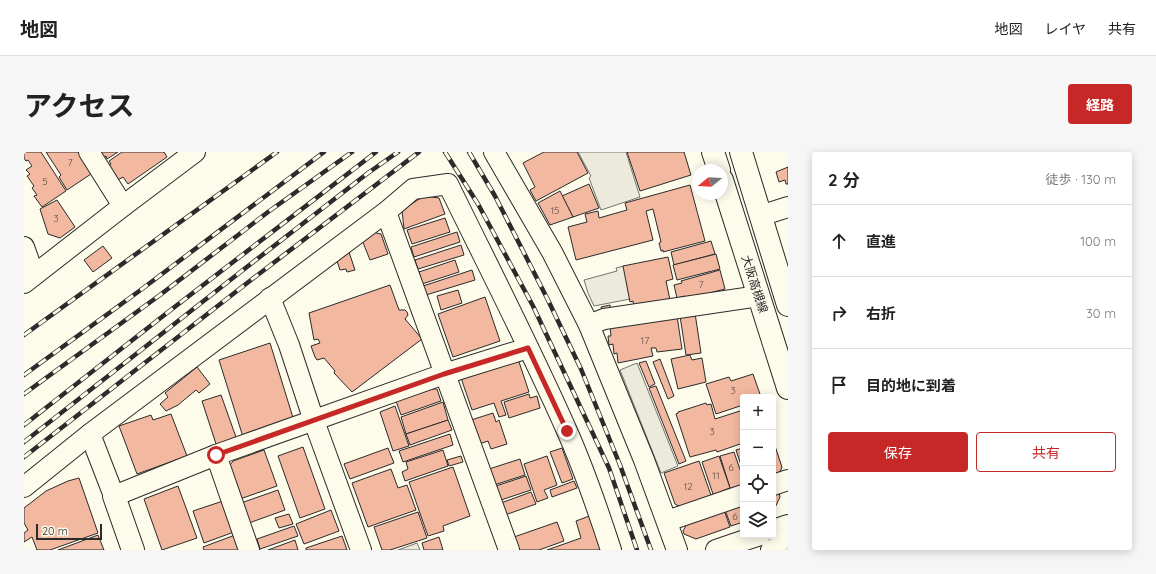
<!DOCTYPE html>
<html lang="ja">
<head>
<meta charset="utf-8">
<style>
  :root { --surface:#fff; --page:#f6f6f6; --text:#222; --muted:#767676; --line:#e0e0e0; --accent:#c62828 }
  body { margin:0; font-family:Quicksand,"Noto Sans JP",sans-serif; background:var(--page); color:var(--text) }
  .controls { position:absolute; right:12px; bottom:12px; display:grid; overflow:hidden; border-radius:4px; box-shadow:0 2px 10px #0003 }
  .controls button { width:36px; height:36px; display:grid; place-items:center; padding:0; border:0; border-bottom:1px solid var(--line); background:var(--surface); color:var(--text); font:20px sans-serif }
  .compass { position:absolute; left:668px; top:12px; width:36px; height:36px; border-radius:50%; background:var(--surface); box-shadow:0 2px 10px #0003; rotate:252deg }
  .scale { position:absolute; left:12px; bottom:10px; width:66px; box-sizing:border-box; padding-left:4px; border:2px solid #2b2b2b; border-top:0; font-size:11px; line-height:14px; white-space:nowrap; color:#2b2b2b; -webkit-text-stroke:3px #fdfbea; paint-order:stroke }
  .stop { position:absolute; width:12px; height:12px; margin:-9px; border:3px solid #c62828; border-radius:50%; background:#fff }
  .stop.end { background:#c62828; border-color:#fff; box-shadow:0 1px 4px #0008 }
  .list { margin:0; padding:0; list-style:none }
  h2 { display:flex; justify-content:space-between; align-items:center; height:52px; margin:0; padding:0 16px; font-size:17px }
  h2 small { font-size:13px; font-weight:400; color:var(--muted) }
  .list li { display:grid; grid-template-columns:26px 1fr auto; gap:12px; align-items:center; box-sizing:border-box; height:72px; padding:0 16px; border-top:1px solid var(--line) }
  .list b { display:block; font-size:15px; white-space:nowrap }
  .list em { font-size:13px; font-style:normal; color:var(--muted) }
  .actions { display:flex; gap:8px; padding:12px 16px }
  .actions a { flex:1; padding:9px 0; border:1px solid var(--accent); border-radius:4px; text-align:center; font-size:14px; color:var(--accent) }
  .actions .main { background:var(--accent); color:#fff }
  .icon { flex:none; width:22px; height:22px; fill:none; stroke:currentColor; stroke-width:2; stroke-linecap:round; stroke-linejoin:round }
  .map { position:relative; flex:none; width:764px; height:398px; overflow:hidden; border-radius:4px }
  header { display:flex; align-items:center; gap:24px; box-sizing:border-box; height:56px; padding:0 20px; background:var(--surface); border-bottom:1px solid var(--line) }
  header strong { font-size:19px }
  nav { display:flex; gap:22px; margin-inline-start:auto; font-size:14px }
  .intro { display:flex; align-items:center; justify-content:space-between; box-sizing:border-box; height:96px; padding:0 24px }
  h1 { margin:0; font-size:28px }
  .button { padding:10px 18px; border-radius:4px; background:var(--accent); color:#fff; font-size:14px; font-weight:700 }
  main { display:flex; gap:24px; padding:0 24px }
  aside { flex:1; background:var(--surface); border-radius:4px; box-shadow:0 2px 10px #0003 }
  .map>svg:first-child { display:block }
  .parking { fill:#eceadb; stroke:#74746e }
  .building { fill:#f2b8a0; stroke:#2b2b2b }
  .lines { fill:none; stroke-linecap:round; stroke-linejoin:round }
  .street-casing { stroke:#2b2b2b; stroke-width:22 }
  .secondary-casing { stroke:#2b2b2b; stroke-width:24 }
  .primary-casing { stroke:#2b2b2b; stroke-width:24 }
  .street { stroke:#fdfbea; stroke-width:20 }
  .secondary { stroke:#fdfbea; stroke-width:22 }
  .primary { stroke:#fdfbea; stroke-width:22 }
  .rail-casing { stroke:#2b2b2b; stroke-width:4.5 }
  .rail { stroke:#fdfbea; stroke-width:3; stroke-dasharray:9; stroke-linecap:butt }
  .route { stroke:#c62828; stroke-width:5 }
  .labels { text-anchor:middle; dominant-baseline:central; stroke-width:3; stroke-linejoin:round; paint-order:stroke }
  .number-label { font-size:10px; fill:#5d4e48 }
  .street-label { font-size:12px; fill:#2b2b2b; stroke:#fdfbea }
</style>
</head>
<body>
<header>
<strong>地図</strong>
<nav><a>地図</a><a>レイヤ</a><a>共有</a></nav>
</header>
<div class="intro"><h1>アクセス</h1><a class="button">経路</a></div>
<main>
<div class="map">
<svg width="764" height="398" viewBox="0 0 764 398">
  <rect width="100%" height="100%" fill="#fdfbea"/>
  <g class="parking">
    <polygon points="554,0 602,0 616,45 577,58 565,26 567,24"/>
    <polygon points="600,114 606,147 570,154 564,141 560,128 593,119 592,116"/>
    <polygon points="613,211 654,314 637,321 596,218"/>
    <polygon points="393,391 396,398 374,398"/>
  </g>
  <g class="building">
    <polygon points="0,0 17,0 42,39 18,55 10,44 13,43 8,36 10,34 3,24 6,22 2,18 8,14 4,8 2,9 0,6"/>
    <polygon points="22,0 58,0 70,20 43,38 35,25 37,23"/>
    <polygon points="73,0 94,0 83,7 82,4 77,7"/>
    <polygon points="98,0 140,0 143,5 104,32 99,25 92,29 82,16 87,12 85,9"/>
    <polygon points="520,0 553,0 564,21 512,49 506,38 511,35 499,11"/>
    <polygon points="603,0 660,0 667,23 616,39"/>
    <polygon points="764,15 764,32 762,32 761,28 755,30 752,20"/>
    <polygon points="565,32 575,56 549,65 538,44"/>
    <polygon points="666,33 681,89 639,100 639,98 637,99 635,91 637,90 629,57 622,59 629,88 552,108 544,75 563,70 561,62 574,59 575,66 603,58 601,51"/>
    <polygon points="536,39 549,65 526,73 514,51"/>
    <polygon points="400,44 415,46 421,62 380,77 378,58"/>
    <polygon points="33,48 51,75 36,86 24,82 16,57"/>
    <polygon points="421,66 426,80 388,92 383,78"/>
    <polygon points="348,80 357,82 364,102 346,108 338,88"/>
    <polygon points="433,80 436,90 390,105 387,95"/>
    <polygon points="687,89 691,102 650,113 647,100"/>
    <polygon points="437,93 440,103 394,117 391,108"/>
    <polygon points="79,94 88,106 69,120 60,108"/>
    <polygon points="324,97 331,118 323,120 322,117 316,118 312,106"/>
    <polygon points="692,102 696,117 653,128 649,113"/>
    <polygon points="644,105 649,127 642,129 646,148 610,156 609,149 606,150 599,114"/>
    <polygon points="431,108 435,120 398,132 395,120"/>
    <polygon points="448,118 451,128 402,143 399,134"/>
    <polygon points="696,118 701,137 662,147 661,144 653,146 650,133 658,131 657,129"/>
    <polygon points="366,133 375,158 381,158 383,160 384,163 381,167 398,187 328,240 310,221 311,219 300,206 293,208 291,205 287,194 296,191 294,187 290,188 285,161"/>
    <polygon points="434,138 438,151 417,158 413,144"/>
    <polygon points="461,145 476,189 429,205 414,162"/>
    <polygon points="586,153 587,158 578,159 577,155"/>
    <polygon points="671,161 677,201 662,203 656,164"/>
    <polygon points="653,164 658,197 633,200 632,196 627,196 629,204 594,211 593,201 590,202 589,192 585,193 584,184 587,184 586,174"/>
    <polygon points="246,191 270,269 219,285 195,208"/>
    <polygon points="666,203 668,208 678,206 682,230 654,237 647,207"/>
    <polygon points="494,207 505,240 477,249 482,263 475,265 470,251 448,258 437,226"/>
    <polygon points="636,207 650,244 644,247 629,210"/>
    <polygon points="622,209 631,232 625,235 615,211"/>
    <polygon points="173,215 186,232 175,241 172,238 154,253 142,259 136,252 144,245 141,241"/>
    <polygon points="729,222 737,245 719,245 719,253 692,262 682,232 705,225 707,229"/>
    <polygon points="632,234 662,309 655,312 625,236"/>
    <polygon points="409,237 413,237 417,249 377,263 372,249"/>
    <polygon points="505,242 506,246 513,244 516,256 485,266 480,250"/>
    <polygon points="197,243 213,288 193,295 178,249"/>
    <polygon points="419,250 424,268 382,282 377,265"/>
    <polygon points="682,251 683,253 687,252 691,267 719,258 719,291 693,300 692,298 666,305 652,262 654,261 654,260"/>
    <polygon points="371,254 385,294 369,299 356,260"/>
    <polygon points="469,261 472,270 475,268 483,292 467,297 464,289 455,292 447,268"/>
    <polygon points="147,262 163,304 113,322 95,274 127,263 129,268"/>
    <polygon points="424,268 428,278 386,293 382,282"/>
    <polygon points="426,282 429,293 379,310 375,299"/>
    <polygon points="749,288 758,315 756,320 749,323"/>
    <polygon points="279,295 301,357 276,366 254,304"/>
    <polygon points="364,296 370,311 326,327 320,312"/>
    <polygon points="538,296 549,327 538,331 526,300"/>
    <polygon points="719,296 719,319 712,298"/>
    <polygon points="240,298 253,334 216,347 204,316 209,309"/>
    <polygon points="419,298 424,314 381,329 378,320 384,317 382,310"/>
    <polygon points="710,300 719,326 719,335 707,339 696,304"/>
    <polygon points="437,304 439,310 425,314 423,308"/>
    <polygon points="523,304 533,333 520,338 524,346 513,350 500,312"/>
    <polygon points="695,304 706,336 698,339 697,342 691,344 689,342 678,310"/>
    <polygon points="496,307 501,323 470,333 465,317"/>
    <polygon points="675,309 688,346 658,356 651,352 640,321"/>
    <polygon points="429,315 446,364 419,374 420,379 404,384 385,330"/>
    <polygon points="367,317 374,336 383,333 392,358 344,375 328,331"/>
    <polygon points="502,324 507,338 477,348 472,334"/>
    <polygon points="55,326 74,381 26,398 13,398 8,385 0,390 0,381 4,378 0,371 0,356 22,339 44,329"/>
    <polygon points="550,329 553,336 528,345 526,338"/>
    <polygon points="154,334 173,386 138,398 120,347"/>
    <polygon points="254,338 261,358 225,371 217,351"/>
    <polygon points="507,340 512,352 481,363 477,351"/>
    <polygon points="755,340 756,345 749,360 749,342"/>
    <polygon points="199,349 210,380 180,391 169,359"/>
    <polygon points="719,352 719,370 707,374 701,358"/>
    <polygon points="307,358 315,379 280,392 272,372"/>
    <polygon points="700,358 706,375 672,387 660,382 659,379 664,370"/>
    <polygon points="394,360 403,386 366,398 358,398 350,375"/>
    <polygon points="265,362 269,372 255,376 251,366"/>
    <polygon points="568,363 580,398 523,398 557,386 552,369"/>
    <polygon points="533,370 540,389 515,398 495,398 490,385"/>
    <polygon points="270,374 274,384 236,397 233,387"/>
    <polygon points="74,383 80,398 34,398"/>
    <polygon points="211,383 216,398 180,398 179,395"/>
    <polygon points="318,384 323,398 282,398 282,396"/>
    <polygon points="415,385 419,398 400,398 398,391"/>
    <polygon points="271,388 274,398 244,398"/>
  </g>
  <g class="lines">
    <defs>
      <g id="street">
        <polyline points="65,0 99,54"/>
        <polyline points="470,0 528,100 565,173 620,308 653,398"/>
        <polyline points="362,60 485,398"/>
        <polyline points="736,64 764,55"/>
        <polyline points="0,95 10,123"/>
        <polyline points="0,131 99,54 171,0"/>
        <polyline points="246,146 265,193 290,269 337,398"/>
        <polyline points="565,173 580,167 735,144"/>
        <path d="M504,196l-84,26 -228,81 -102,41 -24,-62 296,-222 27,-23 35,-5c40,82 82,163 119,247 17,38 31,79 44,119"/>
        <polyline points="192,303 225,398"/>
        <polyline points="749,333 764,328"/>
        <polyline points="0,335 66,282"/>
        <polyline points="643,369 719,343"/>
        <polyline points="749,378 764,373"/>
        <polyline points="692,398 736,383"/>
        <polyline points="747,398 764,392"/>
      </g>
      <polyline id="secondary" points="90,344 109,398"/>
      <g id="primary">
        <polyline points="689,0 695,18"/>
        <polyline points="717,0 764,153"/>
        <polyline points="698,28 764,236"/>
      </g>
    </defs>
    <use href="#street" class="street-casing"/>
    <use href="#secondary" class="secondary-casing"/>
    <use href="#primary" class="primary-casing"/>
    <use href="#street" class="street"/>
    <use href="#secondary" class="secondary"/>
    <use href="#primary" class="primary"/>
    <defs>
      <g id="rail">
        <polyline points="421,0 454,52 509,154 585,316 613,398"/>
        <polyline points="445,0 471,44 523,146 557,217 596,313 627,398"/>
        <polyline points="0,183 253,0"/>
        <polyline points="0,223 118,137 300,0"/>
        <polyline points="0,242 136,143 244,60 328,0"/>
        <polyline points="0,273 148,157 352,0"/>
        <polyline points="0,290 219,118 344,21 374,0"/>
        <polyline points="0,305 227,128 395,0"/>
      </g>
    </defs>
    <use href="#rail" class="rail-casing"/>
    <use href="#rail" class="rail"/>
  </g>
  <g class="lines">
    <polyline class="route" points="192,303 420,222 504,196 543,279"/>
  </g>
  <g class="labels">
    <g class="number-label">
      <text x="46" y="10">7</text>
      <text x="21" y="29">5</text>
      <text x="531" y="58">15</text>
      <text x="32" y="66">3</text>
      <text x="677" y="132">7</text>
      <text x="621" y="188">17</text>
      <text x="709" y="238">3</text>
      <text x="688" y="279">3</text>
      <text x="707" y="315">6</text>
      <text x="692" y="323">11</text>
      <text x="664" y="334">12</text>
      <text x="711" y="364">6</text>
    </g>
    <g class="street-label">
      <text transform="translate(731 132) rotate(72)">大阪高槻線</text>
    </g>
  </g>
</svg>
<div class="controls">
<button>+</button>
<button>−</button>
<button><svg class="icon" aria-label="locate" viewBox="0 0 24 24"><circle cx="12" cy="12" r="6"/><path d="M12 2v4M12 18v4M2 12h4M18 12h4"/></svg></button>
<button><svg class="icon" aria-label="layers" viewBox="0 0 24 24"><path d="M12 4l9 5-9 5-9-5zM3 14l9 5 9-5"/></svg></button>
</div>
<svg class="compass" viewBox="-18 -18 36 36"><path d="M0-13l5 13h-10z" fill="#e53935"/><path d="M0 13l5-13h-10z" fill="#767676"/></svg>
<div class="scale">20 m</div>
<div class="stop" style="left:192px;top:303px"></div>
<div class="stop end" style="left:543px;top:279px"></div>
</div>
<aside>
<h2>2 分<small>徒歩 · 130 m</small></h2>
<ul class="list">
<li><svg class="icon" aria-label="ahead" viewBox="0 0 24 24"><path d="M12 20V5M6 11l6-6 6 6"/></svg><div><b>直進</b></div><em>100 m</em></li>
<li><svg class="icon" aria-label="right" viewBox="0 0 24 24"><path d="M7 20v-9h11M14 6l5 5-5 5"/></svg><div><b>右折</b></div><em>30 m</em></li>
<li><svg class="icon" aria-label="arrive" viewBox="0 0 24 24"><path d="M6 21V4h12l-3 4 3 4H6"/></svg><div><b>目的地に到着</b></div></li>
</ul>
<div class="actions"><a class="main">保存</a><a>共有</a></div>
</aside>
</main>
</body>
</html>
